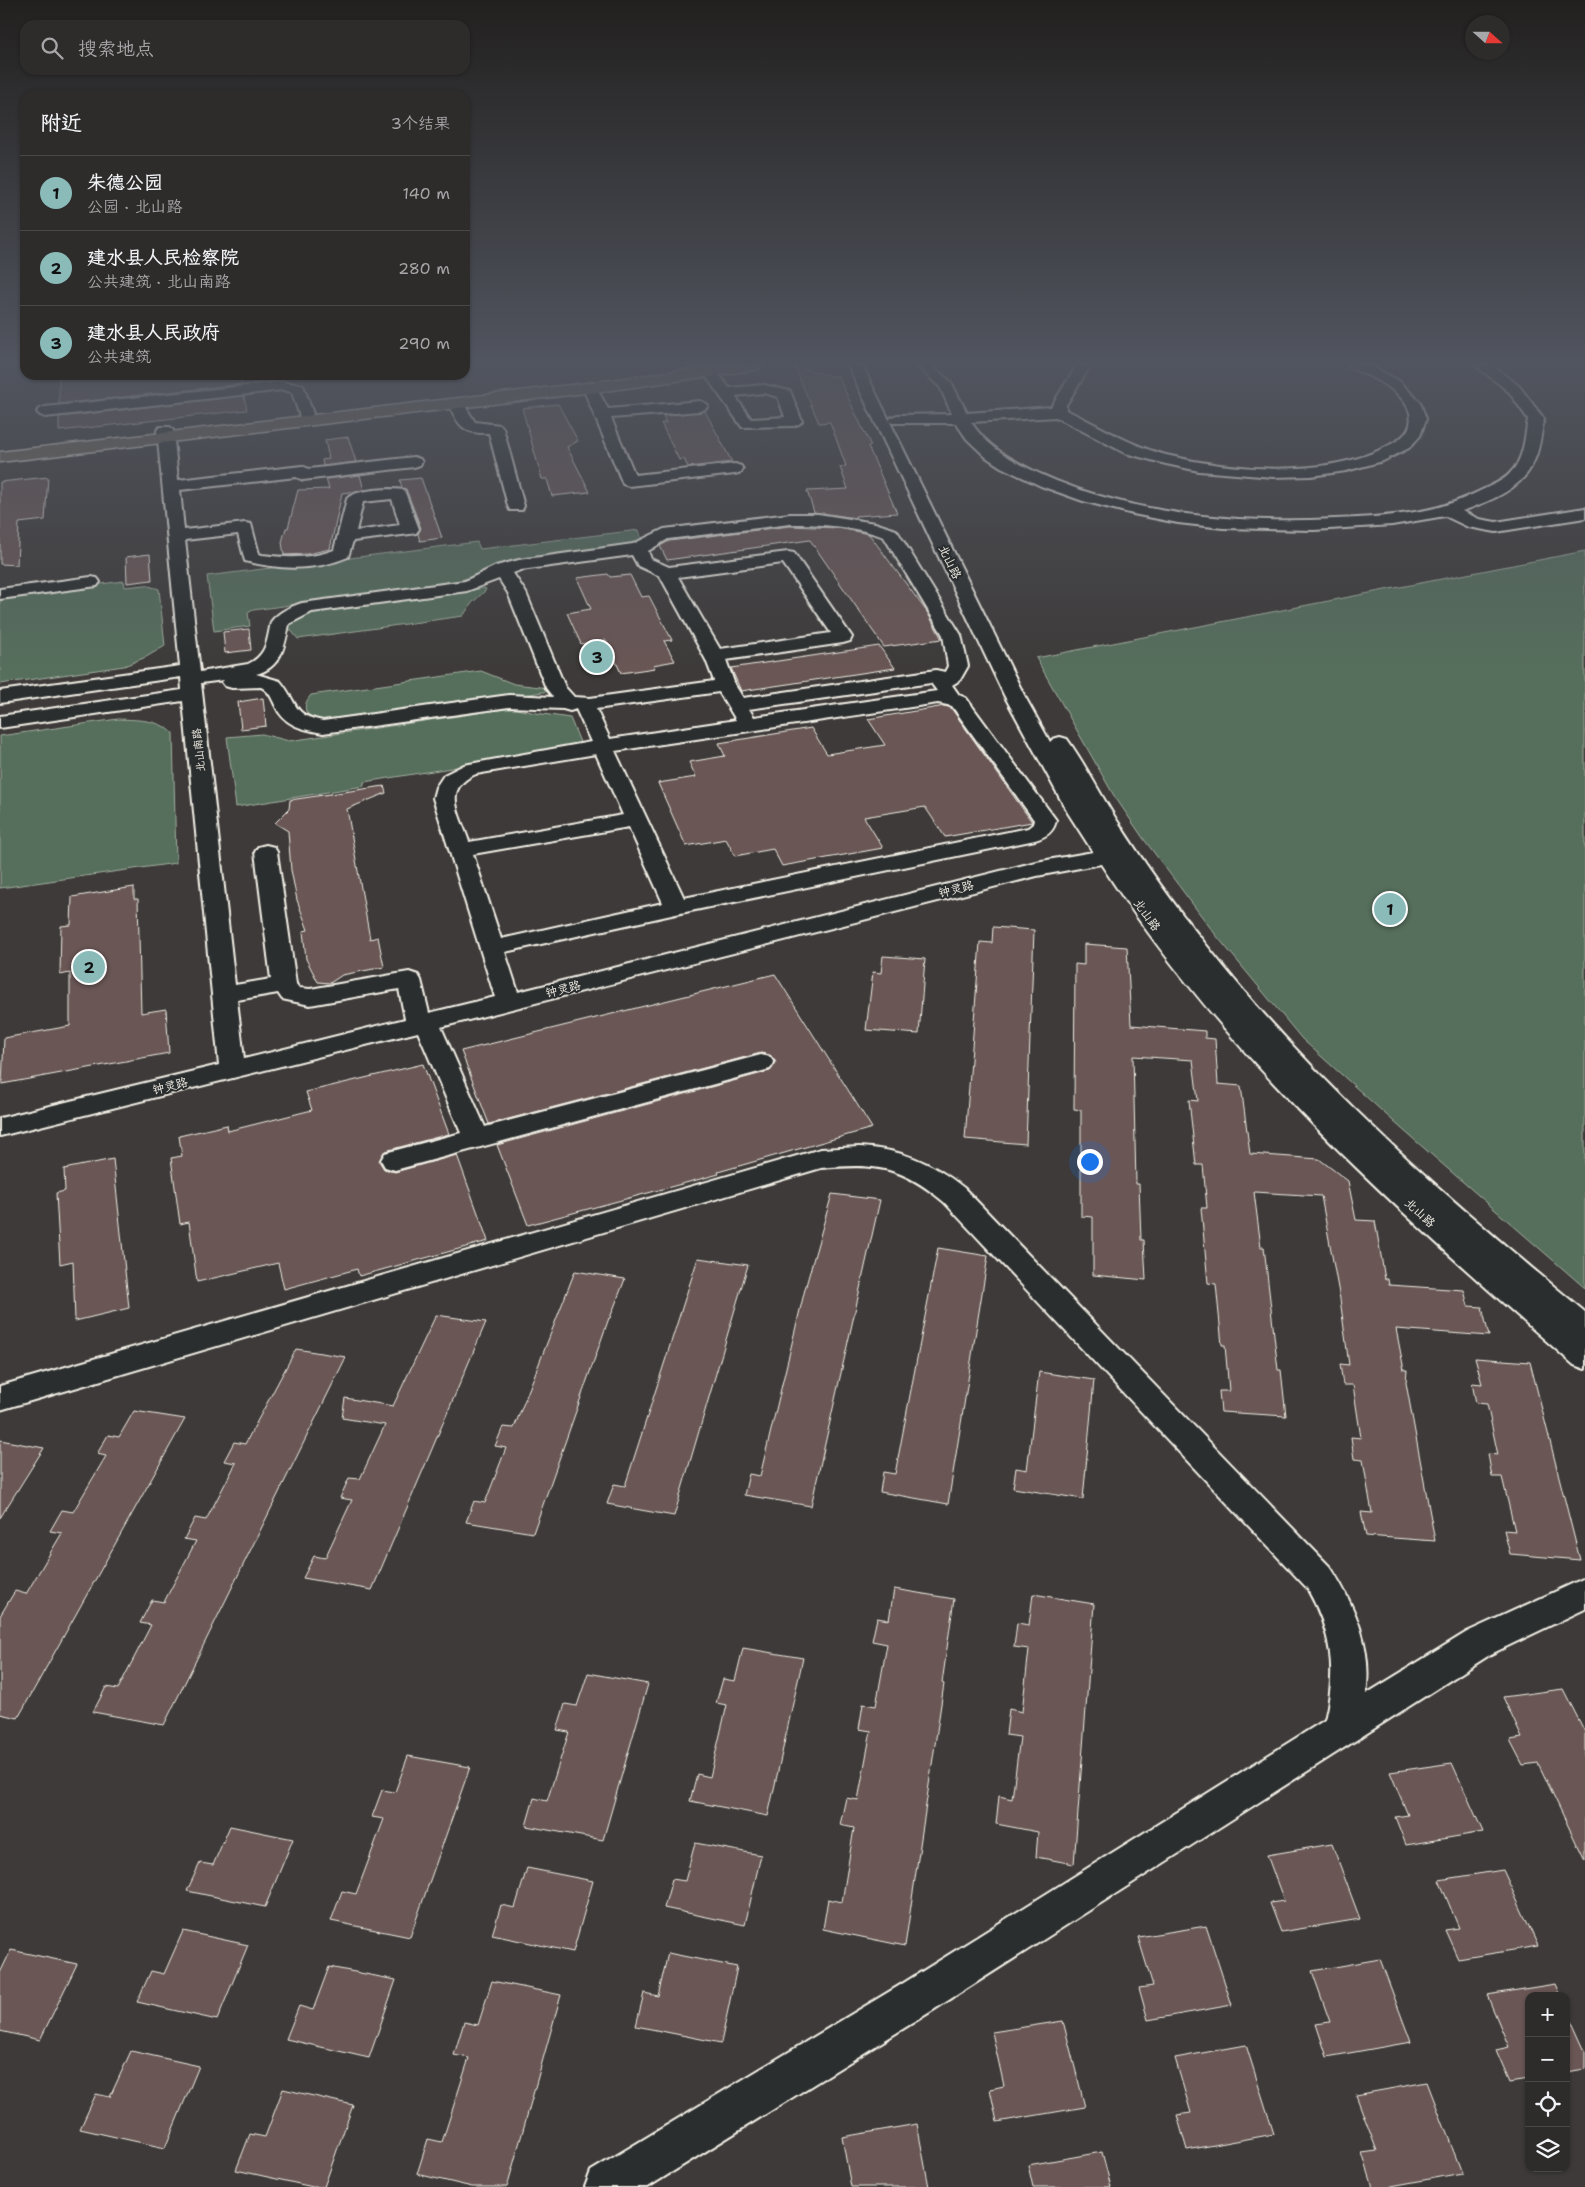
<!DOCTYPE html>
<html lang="zh">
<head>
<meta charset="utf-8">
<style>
  :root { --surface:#2e2c2b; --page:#363433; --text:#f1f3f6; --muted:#a7a7a9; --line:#494847; --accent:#8bbbb9 }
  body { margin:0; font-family:"Shantell Sans","LXGW WenKai TC",sans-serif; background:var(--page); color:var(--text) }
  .controls { position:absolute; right:15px; bottom:15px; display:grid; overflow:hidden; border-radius:10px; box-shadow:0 1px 4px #0004 }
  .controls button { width:45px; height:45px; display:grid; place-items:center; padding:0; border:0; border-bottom:1px solid var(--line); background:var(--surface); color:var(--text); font:25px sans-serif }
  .compass { position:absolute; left:1465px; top:15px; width:45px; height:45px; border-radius:50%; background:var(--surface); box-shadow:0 1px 4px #0004; rotate:111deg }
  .you { position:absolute; left:1089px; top:1161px; width:18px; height:18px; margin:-12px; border:4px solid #fff; border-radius:50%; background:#1a73e8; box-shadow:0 0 0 8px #1a73e833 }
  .badge { display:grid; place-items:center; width:32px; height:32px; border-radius:50%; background:var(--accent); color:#111; font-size:16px; font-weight:700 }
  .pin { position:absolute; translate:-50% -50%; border:2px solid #fff; box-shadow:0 1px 5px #0006 }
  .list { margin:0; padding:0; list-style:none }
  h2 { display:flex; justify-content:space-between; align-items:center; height:65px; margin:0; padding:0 20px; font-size:21px }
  h2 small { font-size:16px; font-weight:400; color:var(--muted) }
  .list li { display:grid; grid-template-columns:32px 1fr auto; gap:15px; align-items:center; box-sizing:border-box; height:75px; padding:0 20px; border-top:1px solid var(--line) }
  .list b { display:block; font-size:19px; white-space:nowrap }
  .list p { margin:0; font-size:16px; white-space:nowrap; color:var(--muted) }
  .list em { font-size:16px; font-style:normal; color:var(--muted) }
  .icon { flex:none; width:28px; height:28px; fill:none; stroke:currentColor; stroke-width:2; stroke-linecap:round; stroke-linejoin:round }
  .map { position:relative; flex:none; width:1585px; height:2187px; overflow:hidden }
  .search { position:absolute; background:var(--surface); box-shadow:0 1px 4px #0004; left:20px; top:20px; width:450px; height:55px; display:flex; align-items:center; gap:12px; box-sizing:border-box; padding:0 18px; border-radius:15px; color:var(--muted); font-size:19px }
  .panel { position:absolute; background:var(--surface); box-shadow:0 1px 4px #0004; left:20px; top:90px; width:450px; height:290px; border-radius:15px }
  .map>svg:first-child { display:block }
  .green { fill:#566e5b; stroke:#a5b0a2 }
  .building { fill:#695754; stroke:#f4f1e8 }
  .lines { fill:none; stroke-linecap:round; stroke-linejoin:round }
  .minor-casing { stroke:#f4f1e8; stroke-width:4 }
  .major-casing { stroke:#f4f1e8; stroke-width:3 }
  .minor { fill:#2a2d2e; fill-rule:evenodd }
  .major { fill:#736b5a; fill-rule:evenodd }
  .labels { text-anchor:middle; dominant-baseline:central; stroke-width:4; stroke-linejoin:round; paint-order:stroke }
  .far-street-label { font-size:11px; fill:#f4f1e8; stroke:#2a2d2e }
  .street-label { font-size:12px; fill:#f4f1e8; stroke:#2a2d2e }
</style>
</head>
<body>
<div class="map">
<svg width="1585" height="2187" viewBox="0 0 1585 2187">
  <rect width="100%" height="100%" fill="#3d3a39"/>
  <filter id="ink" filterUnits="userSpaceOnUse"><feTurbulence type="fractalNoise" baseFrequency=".02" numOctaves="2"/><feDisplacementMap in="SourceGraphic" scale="10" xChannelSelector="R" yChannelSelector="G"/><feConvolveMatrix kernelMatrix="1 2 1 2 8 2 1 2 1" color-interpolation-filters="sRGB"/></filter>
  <g filter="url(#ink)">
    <g class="green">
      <path d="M639,530l3,11 -3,3 -135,19c-19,5 -36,17 -56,21l-195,26 -5,3 2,13 -36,5 -7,-55 270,-34 3,7z"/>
      <polygon points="1585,551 1585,1288 1402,1129 1302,1039 1215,934 1143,838 1113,794 1036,658"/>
      <polygon points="124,581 125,587 145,585 159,589 165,646 146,657 124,666 0,684 0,597"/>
      <polygon points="485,588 486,590 472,603 463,616 298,639 289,628 289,624 307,612"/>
      <path d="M481,671l33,13 35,4 1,3 -217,32c-17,-1 -38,-9 -22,-28z"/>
      <polygon points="512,708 536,713 570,718 582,747 364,782 364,786 236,807 227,737 262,734 289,741"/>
      <path d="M118,719c20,1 40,0 55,14l3,130 -176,25v-152z"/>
    </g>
    <g class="building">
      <polygon points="794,366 831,376 838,376 871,446 868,446 897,513 855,516 856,518 814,512 807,491 848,489 840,467 846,466 830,422 819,423"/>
      <polygon points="59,375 139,375 139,378 166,375 240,375 242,384 59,404"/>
      <polygon points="244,396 247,410 59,431 59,417"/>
      <polygon points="558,404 578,441 567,447 590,492 552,496 547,479 542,479 522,408"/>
      <polygon points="705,411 732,462 688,467 684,459 679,460 661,423 666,423 663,416"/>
      <polygon points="348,437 356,462 323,466 322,460 329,459 325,440"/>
      <polygon points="360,475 364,490 342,493 330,549 307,554 284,555 282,542 286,528 288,528 298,490 329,489 326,479"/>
      <polygon points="48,477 45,520 19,523 17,565 0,564 0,482"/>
      <polygon points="421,478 442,538 420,541 418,534 421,528 406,489 402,488 400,480"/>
      <polygon points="790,526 838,528 869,534 927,612 942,639 884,647 810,540 667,560 660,546 669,541"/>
      <polygon points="150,554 152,580 127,583 126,557"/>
      <polygon points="608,574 610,577 630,575 641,597 649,596 672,640 664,641 675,661 653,665 655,668 621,673 606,640 581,644 567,613 591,609 577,578"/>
      <polygon points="249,629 251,650 225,653 223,632"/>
      <polygon points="879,646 895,668 741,691 731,668"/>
      <polygon points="263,698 266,726 241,729 238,702"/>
      <polygon points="945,706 951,708 1032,822 945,837 925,807 864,817 883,848 782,866 773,849 735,856 726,839 686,846 658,783 696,777 689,762 725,756 719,743 811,728 827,754 885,745 868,719"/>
      <polygon points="384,786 386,793 347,809 370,939 378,937 384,967 342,975 330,983 318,982 306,959 303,931 308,930 297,900 291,870 288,831 275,823 289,809 290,800"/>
      <polygon points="134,887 134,899 138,899 141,1013 166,1009 169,1053 2,1084 4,1038 70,1026 70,973 60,975 61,926 71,925 72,897"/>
      <polygon points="993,927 1034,930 1026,1144 965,1139 980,942 992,943"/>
      <polygon points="1084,944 1127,947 1131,1025 1205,1031 1205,1038 1215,1039 1218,1084 1241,1086 1250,1154 1319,1159 1348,1181 1356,1220 1375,1221 1385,1279 1388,1279 1389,1285 1464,1290 1468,1306 1482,1307 1489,1336 1396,1329 1404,1370 1407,1370 1406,1383 1435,1541 1366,1536 1361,1512 1372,1513 1363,1460 1354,1459 1351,1437 1361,1438 1353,1385 1343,1385 1340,1364 1349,1365 1340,1299 1321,1196 1254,1192 1261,1247 1264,1247 1278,1370 1281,1370 1286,1416 1221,1412 1219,1391 1229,1391 1225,1345 1222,1345 1216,1284 1208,1283 1201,1208 1207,1208 1203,1165 1196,1165 1189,1100 1198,1101 1193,1060 1133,1056 1136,1184 1139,1184 1141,1240 1144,1240 1146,1280 1093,1275 1093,1217 1081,1216 1081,1110 1074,1109 1075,964 1084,965"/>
      <polygon points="883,956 925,959 919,1034 866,1030 873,972 881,973"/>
      <polygon points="775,974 872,1128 718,1172 719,1174 528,1225 497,1145 770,1071 776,1062 770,1055 761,1053 489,1124 461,1051"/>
      <polygon points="423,1064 449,1134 385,1151 379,1161 384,1169 395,1172 457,1155 488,1241 359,1276 357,1269 284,1289 278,1263 197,1282 189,1222 180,1224 171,1158 182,1156 179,1136 227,1125 228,1131 312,1110 306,1092"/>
      <polygon points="113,1159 129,1308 75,1321 73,1261 60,1264 56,1193 65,1191 64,1169"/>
      <polygon points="832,1194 880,1200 811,1506 744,1495 749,1474 760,1476 805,1289"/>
      <polygon points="938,1248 988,1256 948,1504 880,1492 883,1472 895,1474"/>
      <polygon points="698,1258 748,1265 674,1516 607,1504 614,1484 625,1486"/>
      <polygon points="575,1271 625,1279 610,1318 609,1318 533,1533 466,1522 474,1501 485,1503 506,1448 495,1446 503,1427 514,1428"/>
      <polygon points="436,1315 486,1322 372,1590 303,1578 314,1556 325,1558 352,1500 340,1498 349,1478 360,1479 385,1425 342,1418 345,1398 393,1406"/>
      <polygon points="296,1349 346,1357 164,1725 93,1712 106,1687 118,1689 151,1625 140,1623 152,1600 164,1602 196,1541 184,1539 195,1518 206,1520 236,1463 224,1461 234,1442 245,1444"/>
      <polygon points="1475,1358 1530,1362 1580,1560 1510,1554 1504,1530 1515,1531 1502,1477 1492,1477 1488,1454 1498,1455 1487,1404 1476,1403 1472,1383 1482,1384"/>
      <polygon points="1039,1372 1094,1380 1083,1499 1013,1488 1016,1468 1027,1470"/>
      <polygon points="134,1411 185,1419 18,1718 0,1714 0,1616 15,1591 26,1594 62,1533 50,1531 62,1510 73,1512 106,1456 97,1454 108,1435 119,1437"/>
      <polygon points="0,1440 44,1448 0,1518"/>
      <polygon points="894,1589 954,1599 942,1683 944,1684 905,1946 823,1929 828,1899 842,1902 854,1828 840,1825 846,1798 858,1800 871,1731 859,1729 863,1704 876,1706 887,1644 872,1641 877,1618 889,1620"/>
      <polygon points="1033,1594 1094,1604 1074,1864 1036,1857 1038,1832 996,1824 999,1796 1012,1799 1020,1737 1006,1735 1009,1709 1022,1712 1029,1649 1014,1647 1017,1623 1029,1625"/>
      <polygon points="743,1648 803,1658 768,1816 690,1801 697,1774 710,1777 727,1705 716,1703 723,1679 735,1681"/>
      <polygon points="588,1673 648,1684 603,1840 526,1826 534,1798 547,1801 569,1732 557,1730 565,1704 577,1706"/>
      <polygon points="1563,1689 1585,1732 1585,1861 1538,1763 1523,1765 1510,1740 1522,1738 1503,1697"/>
      <polygon points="408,1756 470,1767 410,1937 331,1921 342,1891 356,1894 384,1819 372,1817 382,1790 395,1792"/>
      <polygon points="1452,1763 1483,1832 1406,1845 1395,1817 1408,1815 1390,1772"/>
      <polygon points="230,1826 293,1839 265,1907 187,1891 200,1863 213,1865"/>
      <polygon points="695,1843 761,1855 745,1925 664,1908 672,1879 685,1881"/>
      <polygon points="1332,1844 1360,1919 1281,1932 1270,1903 1284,1901 1267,1855"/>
      <polygon points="527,1868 593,1881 573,1952 492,1935 501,1905 515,1908"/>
      <polygon points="1503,1870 1538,1946 1458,1959 1445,1930 1459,1928 1439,1880"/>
      <polygon points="1206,1926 1232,2005 1148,2020 1139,1988 1153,1986 1138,1937"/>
      <polygon points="183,1931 248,1945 217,2020 137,2002 151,1971 164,1974"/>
      <polygon points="11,1950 77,1964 40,2040 0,2031 0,1973"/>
      <polygon points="668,1953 737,1967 721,2043 636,2026 644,1993 658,1996"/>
      <polygon points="1380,1959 1411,2042 1327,2057 1316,2024 1330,2022 1312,1971"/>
      <polygon points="329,1967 396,1980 369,2058 286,2039 299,2006 313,2010"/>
      <polygon points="492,1981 561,1995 507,2187 472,2187 417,2174 428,2139 442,2142 469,2058 454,2055 464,2022 478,2025"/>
      <polygon points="1555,1984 1560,1996 1529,1996 1529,2079 1510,2082 1496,2050 1509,2047 1487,1995"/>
      <polygon points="1566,2009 1585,2051 1585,2069 1566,2072"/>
      <polygon points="1063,2021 1085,2107 997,2122 990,2089 1004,2086 992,2032"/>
      <polygon points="1246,2045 1274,2134 1187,2150 1177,2115 1191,2113 1175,2058"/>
      <polygon points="131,2051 199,2066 165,2148 80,2129 96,2094 110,2097"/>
      <polygon points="1427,2082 1462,2173 1386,2187 1373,2187 1362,2153 1377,2151 1356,2095"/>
      <polygon points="283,2089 353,2105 324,2187 313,2187 236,2170 250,2134 265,2137"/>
      <polygon points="917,2124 929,2187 851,2187 842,2137"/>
      <polygon points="1102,2152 1111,2187 1033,2187 1028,2165"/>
    </g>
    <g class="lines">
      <defs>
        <g id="minor">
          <path d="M848,365h14l162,330 26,47 3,-3 7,-2 7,2c18,25 32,53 49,80 28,44 58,86 91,127 108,138 243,255 378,366v57l-11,-4c-173,-151 -348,-306 -473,-501l-64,12 -596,151 44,100 276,-72 9,2 4,6 -4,6 -375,101 -10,-3 -4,-7 4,-7 76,-20 -43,-101 -418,104v-18l219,-53 -36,-364 -183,27v-12l182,-26 -1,-13 -181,26v-12l180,-25 -23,-236 3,-3h10l3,3 5,50 124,-14 7,3 105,-12 6,2 2,3 -2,3 -6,2 -111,13 -7,-3 -116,13 4,40 61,-7 6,1 8,30 3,1c23,3 50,4 72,-5l13,-51c7,-10 45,-11 57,-9l15,39 -3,4 -6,1 -57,7 -5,16c-32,14 -70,13 -103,4l-7,-27 -53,6 15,132 48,-8c19,-9 19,-23 23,-42 7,-10 19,-15 31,-19l163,-22 31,-15 23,-6 114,-16 31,-15 126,-15h28l57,9 21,7 3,4 62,101 7,31 -8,14 -8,5 7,10 7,3 90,122c-2,12 -10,17 -21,20l-359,74 -171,38 13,40 518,-130 57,-10 -25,-39 -64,-118zM392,499l8,26 -44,6 7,-29zM790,524c31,0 65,2 94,13l59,98 5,31 -3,6 -9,-2 -193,28 -8,-13 -9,-25 117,-17 7,-2 2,-4 -58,-84 -6,-1 -119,15 -18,-8 -3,-8 20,-12zM632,555l6,11 22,10 46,84 8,21 -124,17 -16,-1 -9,-10 -39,-94 -13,-20 8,-3zM783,563l48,70 -111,16 -42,-72zM499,579l9,14 38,95 7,9 -44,-2 -186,26c-32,-6 -25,-19 -43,-40l-24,-7c25,-6 29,-28 33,-50l23,-12 155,-21zM224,680l-2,2 3,4 7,2 29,-1c8,4 10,10 14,18 9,21 27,24 48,28l186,-26 54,2 7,2 6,-2 15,33 -127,23 -20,10 -8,12 -3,11 62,199 -66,16 -8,-33 -3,-5 -9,-3 -99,17 -11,-1 -3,-4 -19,-132 -3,-5 -8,-2 -8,2 -3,5 16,127 -36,6 -34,-302zM931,683l6,8 -183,26 -5,-8zM719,692l17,28 -126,19 -14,-30zM938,703l14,3 82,114 -1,4 -5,4 -344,70 -69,-147zM596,754l27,61 -154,27c-9,-28 -28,-53 7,-68zM629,827l34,76 -162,36 -28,-85zM399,989l6,30 -161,40 -7,-59 41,-7 4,6 28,6z"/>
          <path d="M916,365h15l20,17 16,31 84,-6 26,-42h14l-25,40v5c35,16 62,35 100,45 64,16 160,23 220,-8 14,-7 28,-16 24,-34 -5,-19 -29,-31 -45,-39 -5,-2 -12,-4 -16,-9h20l30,16 21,21 6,17 -6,17 -11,12 -26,13 -37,10 -35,5 -38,1 -74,-6 -33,-7 -41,-11 -69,-36 -85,5c16,25 39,37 65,50 92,43 199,52 299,47 31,-1 61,-3 91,-9 20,-4 38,-11 56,-20 10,-5 22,-9 29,-18 13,-13 14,-36 17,-53l-19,-27 -34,-27h17l27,21 25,33c-3,14 -4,29 -10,42 -11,28 -46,41 -72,50l17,8 17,3 89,-14v10l-89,14 -28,-5 -23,-11 -53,9 -78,5 -91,-2 -45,-5 -45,-9 -50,-13 -42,-15 -40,-19 -15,-10 -19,-18 -11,-16h-64l-3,-3 3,-3 5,-2 55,-1 -12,-27z"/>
          <path d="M710,368l5,1 14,19 35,-3 26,6 12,30 -3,3 -5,2 -52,1 -39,-55 2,-3zM764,393l14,4 7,20 -34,2 -16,-23z"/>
          <polygon points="283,382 303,385 313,414 310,417 300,417 292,392 283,390 45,417 40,415 37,412 40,409 45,407"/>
          <polygon points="590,384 595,385 608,409 700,401 705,403 708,406 705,409 700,411 611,418 635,475 735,464 741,466 743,469 741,472 735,474 629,486 623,484 583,388 585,385"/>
          <path d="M457,399l5,2 13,21 25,3 3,3 21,78 -2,4h-12l-2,-4 -19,-73c-25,1 -31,-7 -40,-29l3,-3z"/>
          <polygon points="91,577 97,578 100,582 97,586 0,599 0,589"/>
          <path d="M859,1147c41,2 73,15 105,41l367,380c24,38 42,80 35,126l101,-62 118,-54v31l-94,45 -561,358 -282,175h-63l6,-16 311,-187 423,-264c12,-49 7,-88 -18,-132l-363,-386c-43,-36 -68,-39 -123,-34l-821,242v-24l821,-237z"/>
        </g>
        <polygon id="major" points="721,365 762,365 760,368 755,370 612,390 0,462 0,452 612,380"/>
      </defs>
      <use href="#minor" class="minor-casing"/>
      <use href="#major" class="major-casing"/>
      <use href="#minor" class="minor"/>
      <use href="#major" class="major"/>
    </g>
  </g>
  <linearGradient id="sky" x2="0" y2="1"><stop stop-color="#22201f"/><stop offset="0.54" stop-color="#51555f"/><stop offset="1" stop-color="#51555f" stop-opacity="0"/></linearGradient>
  <rect width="1585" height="671" fill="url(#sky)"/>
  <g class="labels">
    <g class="far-street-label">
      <text transform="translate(199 750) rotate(-96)">北山南路</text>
    </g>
    <g class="street-label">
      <text transform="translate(950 562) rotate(64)">北山路</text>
      <text transform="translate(956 889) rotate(-14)">钟灵路</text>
      <text transform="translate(1147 915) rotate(54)">北山路</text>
      <text transform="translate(563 989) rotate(-14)">钟灵路</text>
      <text transform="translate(170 1086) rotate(-14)">钟灵路</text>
      <text transform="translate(1420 1213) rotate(43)">北山路</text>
    </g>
  </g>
</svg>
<div class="controls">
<button>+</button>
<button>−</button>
<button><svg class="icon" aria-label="locate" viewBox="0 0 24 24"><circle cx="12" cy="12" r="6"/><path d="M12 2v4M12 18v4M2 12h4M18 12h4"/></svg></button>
<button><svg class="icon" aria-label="layers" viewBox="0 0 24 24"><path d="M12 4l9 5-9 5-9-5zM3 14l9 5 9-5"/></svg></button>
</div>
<svg class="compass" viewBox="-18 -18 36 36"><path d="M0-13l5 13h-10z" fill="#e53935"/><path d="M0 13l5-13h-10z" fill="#a7a7a9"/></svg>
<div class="you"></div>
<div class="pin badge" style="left:1390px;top:909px">1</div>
<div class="pin badge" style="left:89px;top:967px">2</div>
<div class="pin badge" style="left:597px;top:657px">3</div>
<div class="search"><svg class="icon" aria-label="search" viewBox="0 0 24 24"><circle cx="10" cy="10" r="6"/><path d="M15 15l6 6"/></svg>搜索地点</div>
<section class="panel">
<h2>附近<small>3个结果</small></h2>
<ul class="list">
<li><span class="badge">1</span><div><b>朱德公园</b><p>公园 · 北山路</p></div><em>140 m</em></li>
<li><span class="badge">2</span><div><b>建水县人民检察院</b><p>公共建筑 · 北山南路</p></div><em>280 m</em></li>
<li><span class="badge">3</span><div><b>建水县人民政府</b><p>公共建筑</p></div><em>290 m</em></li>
</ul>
</section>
</div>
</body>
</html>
